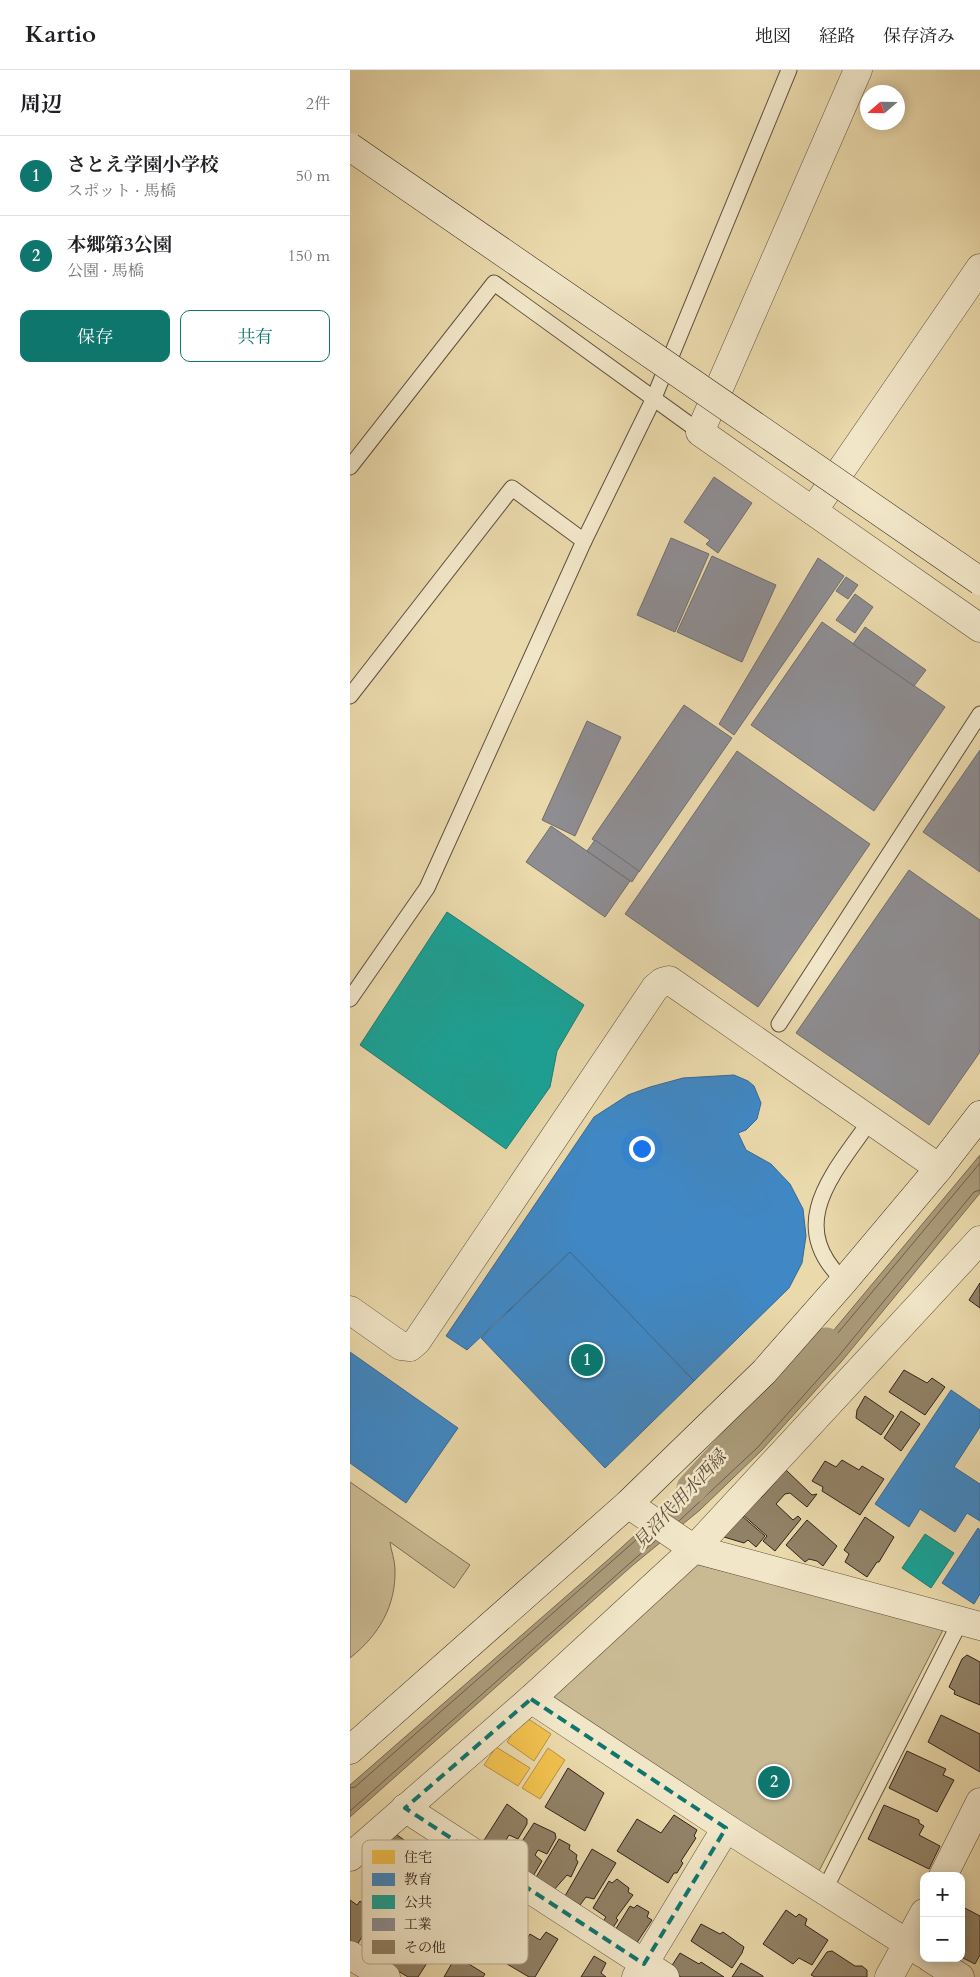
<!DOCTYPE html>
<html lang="ja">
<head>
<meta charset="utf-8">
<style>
  :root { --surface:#fff; --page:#f2f2f2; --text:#202124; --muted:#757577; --line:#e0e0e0; --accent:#0f766e }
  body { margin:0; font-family:Cardo,"Noto Serif JP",serif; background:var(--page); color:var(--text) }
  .controls { position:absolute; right:15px; bottom:15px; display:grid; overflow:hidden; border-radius:10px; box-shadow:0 2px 12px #0003 }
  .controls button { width:45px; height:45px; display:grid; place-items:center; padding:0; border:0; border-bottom:1px solid var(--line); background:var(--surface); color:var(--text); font:25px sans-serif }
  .compass { position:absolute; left:510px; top:15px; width:45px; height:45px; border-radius:50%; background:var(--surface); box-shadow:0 2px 12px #0003; rotate:250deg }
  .you { position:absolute; left:291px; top:1078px; width:18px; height:18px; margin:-12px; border:4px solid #fff; border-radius:50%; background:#1a73e8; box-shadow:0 0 0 8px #1a73e833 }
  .badge { display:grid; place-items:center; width:32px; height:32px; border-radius:50%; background:var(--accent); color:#fff; font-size:16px; font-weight:700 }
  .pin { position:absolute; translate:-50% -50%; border:2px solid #fff; box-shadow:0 1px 5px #0006 }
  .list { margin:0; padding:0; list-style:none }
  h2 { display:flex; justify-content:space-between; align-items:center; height:65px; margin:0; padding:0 20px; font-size:21px }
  h2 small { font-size:16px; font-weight:400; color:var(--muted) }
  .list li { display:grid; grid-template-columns:32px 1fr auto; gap:15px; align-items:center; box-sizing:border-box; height:80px; padding:0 20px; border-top:1px solid var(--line) }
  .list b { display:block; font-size:19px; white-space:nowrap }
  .list p { margin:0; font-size:16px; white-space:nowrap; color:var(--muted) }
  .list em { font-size:16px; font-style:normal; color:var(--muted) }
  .actions { display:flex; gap:10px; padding:15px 20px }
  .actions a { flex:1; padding:11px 0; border:1px solid var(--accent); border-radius:10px; text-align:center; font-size:18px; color:var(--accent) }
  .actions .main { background:var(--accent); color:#fff }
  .map { position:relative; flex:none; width:630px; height:1907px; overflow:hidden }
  header { display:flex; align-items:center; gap:30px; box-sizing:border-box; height:70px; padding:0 25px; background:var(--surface); border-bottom:1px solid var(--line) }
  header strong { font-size:24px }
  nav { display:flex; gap:28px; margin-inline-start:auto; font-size:18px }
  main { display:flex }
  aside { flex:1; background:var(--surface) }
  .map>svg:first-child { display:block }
  .green { fill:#caba93; stroke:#7d6e57 }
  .water { fill:#ab9b7a; stroke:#7a6b54 }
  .homes { fill:#f2c14e; stroke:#b8913f }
  .schools { fill:#3f88c5; stroke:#3a6992 }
  .public { fill:#17a398; stroke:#1e7c72 }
  .industry { fill:#8d8d92; stroke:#716d6e }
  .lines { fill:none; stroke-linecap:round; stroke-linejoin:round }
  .shore { stroke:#6e5e4a; stroke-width:1 }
  .canal { stroke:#ab9b7a; stroke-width:31 }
  .building { fill:#918166; stroke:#30221b }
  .lane-casing { stroke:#5e503f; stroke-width:17 }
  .street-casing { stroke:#5e503f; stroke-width:29 }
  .secondary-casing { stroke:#30221b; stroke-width:29 }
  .lane { stroke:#f1e6c8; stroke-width:15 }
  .street { stroke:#f1e6c8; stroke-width:28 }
  .secondary { stroke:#f1e6c8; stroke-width:28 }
  .secondary-bridge-casing { stroke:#30221b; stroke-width:29; stroke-linecap:butt }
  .secondary-bridge { stroke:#f1e6c8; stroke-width:28 }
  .marked { fill:none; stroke:#0f766e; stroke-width:4; stroke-dasharray:10 6; stroke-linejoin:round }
  .labels { text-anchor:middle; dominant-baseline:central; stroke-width:5; stroke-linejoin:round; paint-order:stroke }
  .water-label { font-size:18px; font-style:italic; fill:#5b4c3c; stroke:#f1e6c8 }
  .key { fill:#f1e6c8; stroke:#b7ab94; stroke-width:1 }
  .key-label { font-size:14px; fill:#30221b }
</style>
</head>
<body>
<header>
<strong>Kartio</strong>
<nav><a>地図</a><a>経路</a><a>保存済み</a></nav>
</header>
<main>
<aside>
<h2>周辺<small>2件</small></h2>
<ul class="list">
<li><span class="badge">1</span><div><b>さとえ学園小学校</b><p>スポット · 馬橋</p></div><em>50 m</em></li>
<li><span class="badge">2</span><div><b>本郷第3公園</b><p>公園 · 馬橋</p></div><em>150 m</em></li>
</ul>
<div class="actions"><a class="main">保存</a><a>共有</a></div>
</aside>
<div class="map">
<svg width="630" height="1907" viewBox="0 0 630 1907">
  <rect width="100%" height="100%" fill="#ead9ab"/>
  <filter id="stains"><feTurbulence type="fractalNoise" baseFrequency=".004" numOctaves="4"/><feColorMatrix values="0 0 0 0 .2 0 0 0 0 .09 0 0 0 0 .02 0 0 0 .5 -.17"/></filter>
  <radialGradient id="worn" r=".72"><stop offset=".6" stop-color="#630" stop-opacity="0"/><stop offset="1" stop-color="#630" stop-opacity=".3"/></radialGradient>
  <g class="green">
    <path d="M0,1412l120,83 -16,23 -64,-46c1,9 5,18 5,27 1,37 -16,66 -45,89z"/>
    <polygon points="342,1493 594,1558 468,1803 195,1621"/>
  </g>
  <polygon class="water" points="630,1085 630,1123 491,1292 412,1380 350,1440 283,1495 0,1747 0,1715 260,1488 402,1358"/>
  <g class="homes">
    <polygon points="177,1648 201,1664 184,1691 157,1672 161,1666 154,1662"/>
    <polygon points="146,1677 180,1698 168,1716 134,1695"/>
    <polygon points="198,1678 215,1690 190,1729 172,1718"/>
  </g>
  <g class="schools">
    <polygon points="384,1005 398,1011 404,1016 411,1033 407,1049 396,1060 388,1063 396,1080 421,1094 440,1114 453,1139 456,1166 452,1193 439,1218 344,1311 220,1182 117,1280 96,1266 244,1047 278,1025 300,1017 333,1008"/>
    <polygon points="220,1182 344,1311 255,1398 131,1268"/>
    <polygon points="0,1282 108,1358 56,1433 0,1393"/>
    <polygon points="601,1320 630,1340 630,1357 604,1397 630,1414 630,1451 617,1443 605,1462 570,1439 559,1457 525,1434"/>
    <polygon points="628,1458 630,1460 630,1524 624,1534 592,1513"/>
  </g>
  <g class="public">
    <polygon points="97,842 234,935 207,981 200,1017 156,1079 10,975"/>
    <polygon points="575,1464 604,1483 581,1518 552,1498"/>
  </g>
  <g class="industry">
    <polygon points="364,407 402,433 368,483 356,474 360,470 334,452"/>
    <polygon points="321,468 359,484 325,562 287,545"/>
    <polygon points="362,486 426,515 392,592 327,562"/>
    <polygon points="468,488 494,506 384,665 369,654"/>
    <polygon points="496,507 508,515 498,529 486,521"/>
    <polygon points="505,524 523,537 505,563 486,550"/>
    <polygon points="472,552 595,637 524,741 401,655"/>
    <polygon points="515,557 576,600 564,616 503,574"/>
    <polygon points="334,635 382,668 289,802 242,769"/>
    <polygon points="237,651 271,667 225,766 192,750"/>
    <polygon points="630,680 630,802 573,762"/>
    <polygon points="387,681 520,774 408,937 275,844"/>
    <polygon points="201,756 280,811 255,847 176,792"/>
    <polygon points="245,770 289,801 282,812 237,781"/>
    <polygon points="559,800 630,850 630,982 579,1055 446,963"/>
  </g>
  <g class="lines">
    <g class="shore">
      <polyline points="317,1443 406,1361 630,1093"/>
      <polyline points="329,1451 408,1377 487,1288 624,1122 630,1120"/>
      <polyline points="0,1718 5,1717 294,1463"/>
      <polyline points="0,1741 305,1471"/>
    </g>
    <polyline class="canal" points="342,1418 476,1273"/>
  </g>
  <g class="building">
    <polygon points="630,1213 630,1238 619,1230"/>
    <polygon points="554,1300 577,1313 582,1308 595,1317 575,1345 539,1322"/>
    <polygon points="515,1326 544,1346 531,1365 506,1348 507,1340"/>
    <polygon points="551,1341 570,1354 551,1381 534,1368"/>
    <polygon points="492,1390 509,1400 512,1396 534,1409 510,1445 472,1421 473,1417 462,1411 475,1391 486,1397"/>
    <polygon points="436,1400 462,1425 467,1424 457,1437 440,1423 435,1424 426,1434 443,1450 448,1446 451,1449 425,1481 413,1471 417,1466 392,1444 408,1426 411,1428"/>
    <polygon points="392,1446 415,1466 406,1477 398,1470 394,1473 374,1467"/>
    <polygon points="515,1447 544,1467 529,1492 527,1492 517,1507 495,1492 499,1484 494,1480"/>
    <polygon points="457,1450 487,1476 473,1496 467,1491 459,1489 455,1492 436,1475"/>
    <polygon points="617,1585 630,1592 630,1635 604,1624 605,1621 599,1617 612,1589"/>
    <polygon points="591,1645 630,1664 630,1702 578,1672"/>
    <polygon points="557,1681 596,1699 593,1705 604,1710 587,1742 539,1718"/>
    <polygon points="218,1698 254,1723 235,1761 195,1737"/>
    <polygon points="157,1734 177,1749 177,1754 168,1769 159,1765 147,1785 131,1775"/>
    <polygon points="534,1735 569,1750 569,1753 574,1756 569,1765 590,1776 579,1799 518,1769"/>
    <polygon points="324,1745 347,1760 344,1766 346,1768 331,1791 333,1793 327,1803 324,1803 318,1813 267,1781 287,1749 311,1763"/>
    <polygon points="184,1753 205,1763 206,1768 197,1784 188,1780 185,1785 192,1791 182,1808 165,1797 173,1785 169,1781 173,1775 171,1773"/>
    <polygon points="43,1762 61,1775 59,1779 63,1782 57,1790 53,1789 50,1795 75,1812 60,1835 12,1806 28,1780 31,1781"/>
    <polygon points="209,1769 220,1775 219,1779 227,1785 226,1789 228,1792 221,1807 217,1805 203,1821 185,1809"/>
    <polygon points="242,1779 266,1793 244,1829 236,1827 230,1835 215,1826"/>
    <polygon points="267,1809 279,1818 278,1822 283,1825 266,1848 268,1850 262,1859 252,1853 256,1847 243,1838 259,1811 262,1813"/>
    <polygon points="20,1828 41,1842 26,1868 15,1862 7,1875 0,1873 0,1830 7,1835 10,1831 15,1835"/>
    <polygon points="287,1835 299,1842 297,1847 302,1850 286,1874 264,1862 280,1836 284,1838"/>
    <polygon points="611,1836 630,1846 630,1885 625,1894 611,1887"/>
    <polygon points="436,1840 446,1847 449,1844 457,1849 455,1855 478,1870 462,1895 449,1888 443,1894 413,1874"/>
    <polygon points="351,1854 370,1864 373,1862 394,1877 392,1883 382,1898 341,1871"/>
    <polygon points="38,1855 84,1882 68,1907 58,1907 20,1884"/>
    <polygon points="196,1862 208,1869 185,1907 179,1907 157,1894 162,1887 164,1888 180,1864 190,1870"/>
    <polygon points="482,1881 505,1896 512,1896 517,1900 517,1907 465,1907 461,1905 477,1882"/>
    <polygon points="330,1883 349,1894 351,1892 374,1907 331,1907 319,1900"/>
    <polygon points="106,1886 135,1904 133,1907 94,1907"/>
    <polygon points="244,1886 256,1893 251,1903 256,1907 231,1907"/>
    <polygon points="391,1893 413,1906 413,1907 382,1907"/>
  </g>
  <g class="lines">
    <defs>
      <g id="lane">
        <polyline points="0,397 144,213 350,362"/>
        <polyline points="0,626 162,418 234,471"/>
        <polyline points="0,929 77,818 234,471 303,330 439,0"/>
        <polyline points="429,954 630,644"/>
        <path d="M494,1211c-60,-57 -10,-108 26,-160"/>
        <polyline points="474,1821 611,1550"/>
      </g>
      <g id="street">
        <polyline points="508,0 350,362 630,558"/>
        <polyline points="463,441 630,198"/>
        <polyline points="0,1240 51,1276 60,1277 67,1271 305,918 312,912 319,910 589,1098"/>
        <polyline points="278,1434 344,1479 630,1556"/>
        <polyline points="181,1629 376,1758 574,1884"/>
        <polyline points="55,1738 315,1907"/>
        <polyline points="0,1787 181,1629 344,1479 630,1170"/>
        <polyline points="593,1806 630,1732"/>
        <polyline points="0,1885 36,1907"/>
        <polyline points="580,1888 610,1907"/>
        <polyline points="286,1907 376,1758"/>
        <polyline points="539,1907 574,1843"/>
      </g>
      <polyline id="secondary" points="0,1680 278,1434 414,1302 494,1211 589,1098 630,1045"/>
    </defs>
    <use href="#lane" class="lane-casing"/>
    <use href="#street" class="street-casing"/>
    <use href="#secondary" class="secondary-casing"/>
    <use href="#lane" class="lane"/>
    <use href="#street" class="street"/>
    <use href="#secondary" class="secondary"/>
    <defs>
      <polyline id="secondary-bridge" points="0,77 630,511"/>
    </defs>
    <use href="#secondary-bridge" class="secondary-bridge-casing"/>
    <use href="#secondary-bridge" class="secondary-bridge"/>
  </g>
  <path class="marked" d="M181,1629l195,129 -82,136 -239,-156z"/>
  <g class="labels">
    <g class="water-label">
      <text transform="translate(330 1430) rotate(-47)">見沼代用水西縁</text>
    </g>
  </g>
  <rect x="12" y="1770" width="166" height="124" rx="8" class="key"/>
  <rect x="22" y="1780" width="23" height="14" fill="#f2c14e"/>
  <rect x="22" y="1803" width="23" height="13" fill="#3f88c5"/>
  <rect x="22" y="1825" width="23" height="14" fill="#17a398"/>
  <rect x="22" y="1848" width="23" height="13" fill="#8d8d92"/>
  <rect x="22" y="1870" width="23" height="14" fill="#918166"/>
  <g class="key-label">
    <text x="54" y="1792">住宅</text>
    <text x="54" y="1814">教育</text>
    <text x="54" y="1837">公共</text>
    <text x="54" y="1859">工業</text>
    <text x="54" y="1882">その他</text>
  </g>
  <rect width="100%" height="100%" filter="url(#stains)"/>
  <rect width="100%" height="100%" fill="url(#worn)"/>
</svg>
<div class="controls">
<button>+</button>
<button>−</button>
</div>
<svg class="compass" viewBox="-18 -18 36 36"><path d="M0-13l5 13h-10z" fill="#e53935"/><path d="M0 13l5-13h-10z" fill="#757577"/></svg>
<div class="you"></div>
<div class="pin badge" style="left:237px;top:1290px">1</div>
<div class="pin badge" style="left:424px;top:1712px">2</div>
</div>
</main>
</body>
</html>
